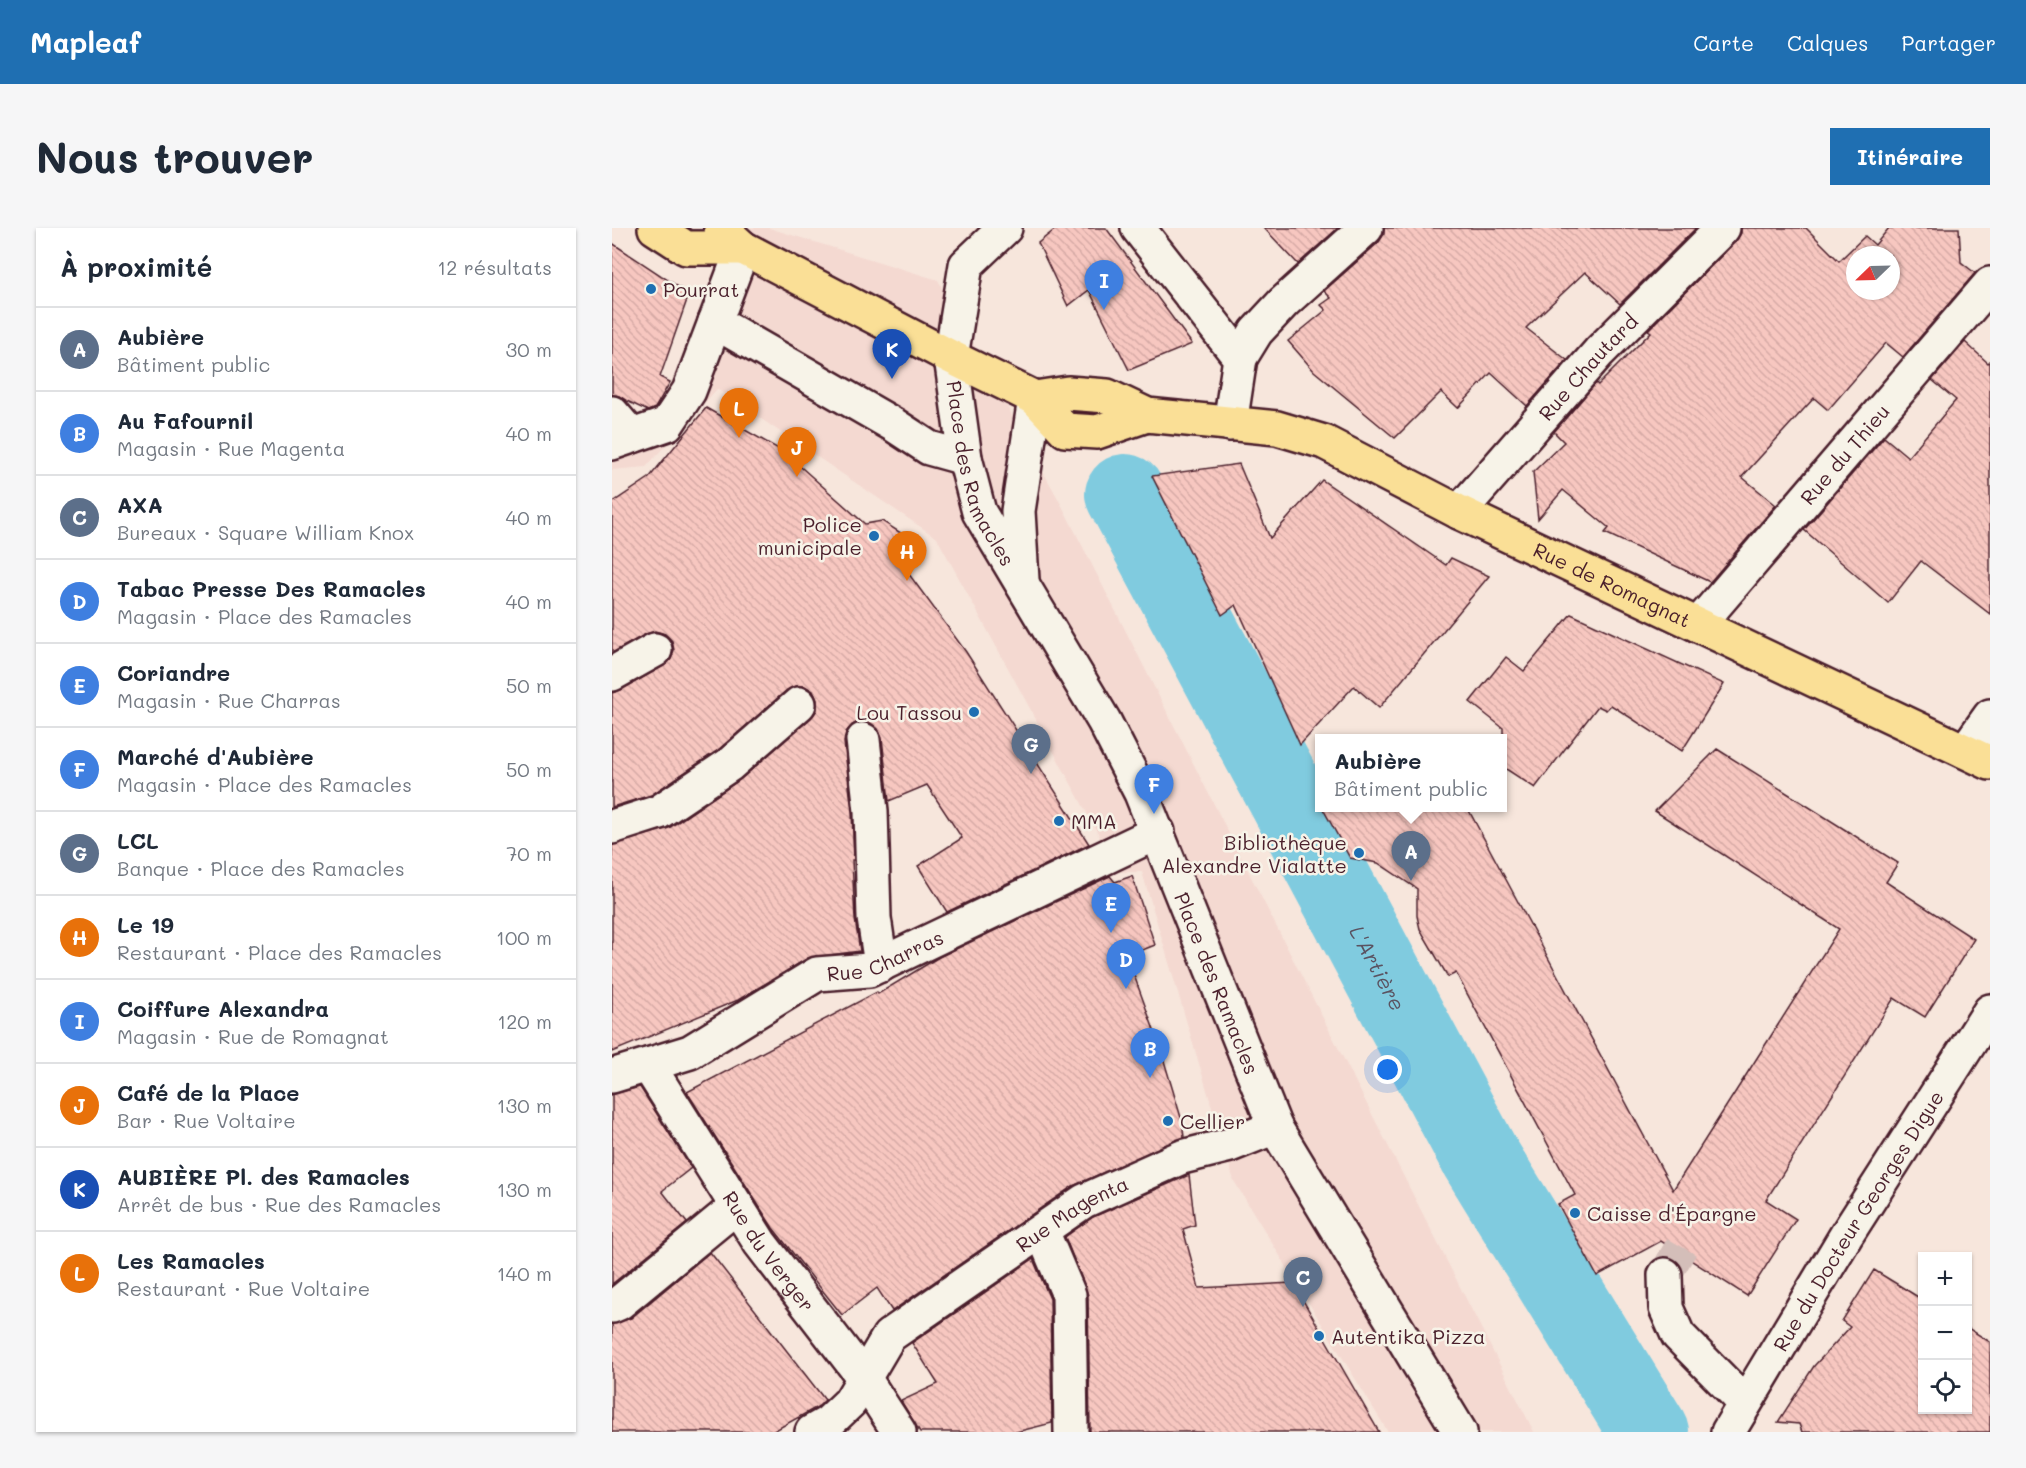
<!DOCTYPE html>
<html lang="fr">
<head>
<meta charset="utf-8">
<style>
  :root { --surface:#fff; --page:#f6f6f7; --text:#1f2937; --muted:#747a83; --line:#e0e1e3; --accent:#1f6fb2 }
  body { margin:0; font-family:Mali,sans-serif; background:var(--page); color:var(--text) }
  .controls { position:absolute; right:18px; bottom:18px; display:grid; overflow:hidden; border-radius:0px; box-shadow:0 2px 4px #0004 }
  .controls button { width:54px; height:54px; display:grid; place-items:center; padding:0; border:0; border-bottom:2px solid var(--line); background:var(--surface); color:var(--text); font:30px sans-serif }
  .compass { position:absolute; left:1234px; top:18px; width:54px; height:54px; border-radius:50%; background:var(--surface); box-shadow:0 2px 4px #0004; rotate:247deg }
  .you { position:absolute; left:776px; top:842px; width:21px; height:21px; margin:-15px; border:4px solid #fff; border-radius:50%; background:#1a73e8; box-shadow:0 0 0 9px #1a73e833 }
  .badge { display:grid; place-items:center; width:39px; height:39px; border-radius:50%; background:var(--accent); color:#fff; font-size:20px; font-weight:700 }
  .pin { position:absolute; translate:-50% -50px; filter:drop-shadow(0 2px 3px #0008) }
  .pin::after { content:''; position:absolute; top:32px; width:21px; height:18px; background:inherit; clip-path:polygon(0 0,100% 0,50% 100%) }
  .popup { position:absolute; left:703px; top:506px; width:192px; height:78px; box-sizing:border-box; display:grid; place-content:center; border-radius:0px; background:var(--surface); filter:drop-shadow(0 2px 4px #0005); font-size:20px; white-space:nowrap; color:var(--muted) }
  .popup b { font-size:22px; color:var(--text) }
  .popup::after { content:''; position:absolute; left:50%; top:100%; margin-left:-12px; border:12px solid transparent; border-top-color:var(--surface) }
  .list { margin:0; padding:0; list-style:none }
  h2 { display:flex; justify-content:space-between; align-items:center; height:78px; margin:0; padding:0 24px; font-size:26px }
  h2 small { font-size:20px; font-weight:400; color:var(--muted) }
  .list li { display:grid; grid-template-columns:39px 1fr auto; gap:18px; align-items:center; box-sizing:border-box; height:84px; padding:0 24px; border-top:2px solid var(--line) }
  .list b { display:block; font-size:22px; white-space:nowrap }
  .list p { margin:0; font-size:20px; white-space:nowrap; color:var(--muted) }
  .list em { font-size:20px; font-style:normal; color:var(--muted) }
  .icon { flex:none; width:33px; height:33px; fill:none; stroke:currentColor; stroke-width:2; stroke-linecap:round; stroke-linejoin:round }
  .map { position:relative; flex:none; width:1378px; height:1204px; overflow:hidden; border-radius:0px }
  header { display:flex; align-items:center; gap:36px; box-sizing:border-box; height:84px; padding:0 30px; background:var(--accent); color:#fff }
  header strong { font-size:28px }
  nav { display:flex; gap:33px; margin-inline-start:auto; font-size:21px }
  .intro { display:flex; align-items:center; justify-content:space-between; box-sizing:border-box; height:144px; padding:0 36px }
  h1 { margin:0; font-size:42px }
  .button { padding:15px 27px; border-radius:0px; background:var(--accent); color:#fff; font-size:21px; font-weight:700 }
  main { display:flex; gap:36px; padding:0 36px }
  aside { flex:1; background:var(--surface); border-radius:0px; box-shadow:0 2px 4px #0004 }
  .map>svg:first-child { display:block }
  .built { fill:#f4d9d1 }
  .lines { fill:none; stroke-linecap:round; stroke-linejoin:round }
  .river { stroke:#80cbdf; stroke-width:80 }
  .building { fill:url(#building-back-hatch); stroke:#4a1f2b; stroke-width:1.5; fill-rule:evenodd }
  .minor-tunnel { stroke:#d4beb9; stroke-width:33; stroke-dasharray:33 16; stroke-linecap:butt }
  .minor-casing { stroke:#4a1f2b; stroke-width:38 }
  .major-casing { stroke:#4a1f2b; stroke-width:38 }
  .minor { stroke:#f7f3e8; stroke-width:33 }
  .major { stroke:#fadf96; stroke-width:33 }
  .poi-dot { fill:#1f6fb2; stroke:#f7f3e8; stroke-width:2 }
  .labels { text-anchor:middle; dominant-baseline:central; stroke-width:5; stroke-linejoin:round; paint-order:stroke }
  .poi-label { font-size:20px; fill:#4a1f2b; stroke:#f7f3e8; text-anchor:start }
  .street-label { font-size:20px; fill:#4a1f2b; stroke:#f7f3e8 }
  .water-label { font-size:21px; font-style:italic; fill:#5a5361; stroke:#f7f3e8 }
</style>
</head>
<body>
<header>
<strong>Mapleaf</strong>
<nav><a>Carte</a><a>Calques</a><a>Partager</a></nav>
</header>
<div class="intro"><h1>Nous trouver</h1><a class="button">Itinéraire</a></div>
<main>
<aside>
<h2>À proximité<small>12 résultats</small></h2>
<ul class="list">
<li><span class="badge" style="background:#5c6f8a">A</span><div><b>Aubière</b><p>Bâtiment public</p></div><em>30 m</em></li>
<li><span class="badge" style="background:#3f7fe0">B</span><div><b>Au Fafournil</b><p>Magasin · Rue Magenta</p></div><em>40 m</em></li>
<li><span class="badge" style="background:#5c6f8a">C</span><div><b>AXA</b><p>Bureaux · Square William Knox</p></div><em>40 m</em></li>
<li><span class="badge" style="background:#3f7fe0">D</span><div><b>Tabac Presse Des Ramacles</b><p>Magasin · Place des Ramacles</p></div><em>40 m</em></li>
<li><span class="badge" style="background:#3f7fe0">E</span><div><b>Coriandre</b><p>Magasin · Rue Charras</p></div><em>50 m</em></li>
<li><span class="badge" style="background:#3f7fe0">F</span><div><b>Marché d'Aubière</b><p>Magasin · Place des Ramacles</p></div><em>50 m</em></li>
<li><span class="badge" style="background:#5c6f8a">G</span><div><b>LCL</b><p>Banque · Place des Ramacles</p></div><em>70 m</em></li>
<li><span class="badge" style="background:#e8710a">H</span><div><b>Le 19</b><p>Restaurant · Place des Ramacles</p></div><em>100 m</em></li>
<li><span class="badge" style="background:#3f7fe0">I</span><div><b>Coiffure Alexandra</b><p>Magasin · Rue de Romagnat</p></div><em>120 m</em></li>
<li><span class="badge" style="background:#e8710a">J</span><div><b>Café de la Place</b><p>Bar · Rue Voltaire</p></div><em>130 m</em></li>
<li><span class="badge" style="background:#1a4fb4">K</span><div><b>AUBIÈRE Pl. des Ramacles</b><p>Arrêt de bus · Rue des Ramacles</p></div><em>130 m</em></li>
<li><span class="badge" style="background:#e8710a">L</span><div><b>Les Ramacles</b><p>Restaurant · Rue Voltaire</p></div><em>140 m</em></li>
</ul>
</aside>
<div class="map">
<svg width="1378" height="1204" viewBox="0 0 1378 1204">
  <defs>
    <pattern id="building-back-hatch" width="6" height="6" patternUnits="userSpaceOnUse" patternTransform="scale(1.5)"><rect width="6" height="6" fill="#f7c7c0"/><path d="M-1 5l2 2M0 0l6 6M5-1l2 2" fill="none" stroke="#d5aaa5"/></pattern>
  </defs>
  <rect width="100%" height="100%" fill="#f7e6dc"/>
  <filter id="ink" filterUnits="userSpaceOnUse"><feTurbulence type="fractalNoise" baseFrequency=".0167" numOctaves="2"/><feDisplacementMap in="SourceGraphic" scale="12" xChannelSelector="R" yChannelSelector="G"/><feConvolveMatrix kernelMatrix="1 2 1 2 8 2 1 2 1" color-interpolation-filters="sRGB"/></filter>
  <g filter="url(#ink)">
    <polygon class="built" points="128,0 157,0 326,52 450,278 922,1204 776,1204 622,953 530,644 497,644 487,607 325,310 105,161 34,239 0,242 0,203 54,183"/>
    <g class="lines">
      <path class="river" id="s1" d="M513,266l355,663 169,275"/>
    </g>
    <g class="building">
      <polygon points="445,0 494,0 580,116 517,142 477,62 456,78 426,15"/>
      <polygon points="652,0 726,0 686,36"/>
      <polygon points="772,0 1084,0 1008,76 973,44 914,100 955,132 915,178 879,145 846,180 829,164 783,210 702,143 676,113 714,82 709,77 719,70 712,63 767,14 772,6"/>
      <path d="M1129,0h65l33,33 26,-25 10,9 14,-17h70l2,34 14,11 -72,84 -17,-14 -58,67 -14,-12 -72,79 34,28 -66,77 -105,-49 4,-5 -46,-38 -25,29 -5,-47 31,-30 -10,-10 42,-49 2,2 53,-53 -3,-2 88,-89 5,-8zM1243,27h36v36h-36z"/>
      <polygon points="0,15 77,66 48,149 58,154 43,180 36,183 15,173 7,168 0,167"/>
      <polygon points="1353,114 1376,135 1378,133 1378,386 1309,333 1276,375 1192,302 1272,209 1296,229 1344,172 1320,152"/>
      <polygon points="94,180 172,224 253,296 270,293 292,307 303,324 288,334 354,424 477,616 335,684 306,638 350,610 315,557 277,573 270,510 266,501 258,495 249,493 240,497 234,504 232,514 240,584 242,632 240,632 243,691 248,723 196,730 126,772 0,824 0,617 57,600 129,551 199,490 205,482 205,472 201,463 193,458 183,458 175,462 106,522 39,567 0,579 0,465 9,462 52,438 59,431 62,422 60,413 53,406 43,403 34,406 0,425 0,275 37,250"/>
      <polygon points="627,236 658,310 710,252 834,337 839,330 877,348 767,480 742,458 688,517 624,377 610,387 540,248"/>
      <polygon points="959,386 1112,456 1070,523 999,477 994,482 986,478 923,560 891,539 891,500 858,474 894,429 912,443"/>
      <polygon points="1105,521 1286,635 1274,654 1362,711 1313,789 1282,770 1154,972 1184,991 1135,1068 1049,1013 985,1048 946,976 963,967 844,745 836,749 808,701 805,688 805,661 766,635 738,630 710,579 855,579 1061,962 1227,701 1043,583"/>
      <polygon points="498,648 503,654 520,648 543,717 515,728 547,816 570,893 572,909 461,958 280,1083 265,1060 230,1087 161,1000 75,864 265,764 266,766 327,729"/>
      <polygon points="28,859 79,940 50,963 75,995 0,1056 0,866"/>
      <polygon points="577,947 583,997 571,1001 587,1060 681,1055 767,1204 478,1204 476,1067 453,1009 481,989"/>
      <polygon points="98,1024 213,1172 207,1178 160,1204 0,1204 0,1096 19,1090"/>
      <polygon points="421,1031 438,1071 440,1195 404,1204 308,1204 289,1173 326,1156 300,1115"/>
      <polygon points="1262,1042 1311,1072 1311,1182 1356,1182 1356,1100 1378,1114 1378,1204 1190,1204 1187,1196 1166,1194 1202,1138 1238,1099 1230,1093"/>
    </g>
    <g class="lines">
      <polyline class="minor-tunnel" points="1053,1047 1071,1016"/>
      <defs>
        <g id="minor">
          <path id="s2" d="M393,0l-39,37 -15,92 14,101 14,54 125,209 37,72 134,334 185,305"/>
          <polyline points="526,0 628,130 618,196"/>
          <polyline points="103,94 282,197 317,220 353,230"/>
          <polyline points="628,130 644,104 672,74 754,0"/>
          <polyline points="0,185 20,208"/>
          <polyline points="0,215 55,196 77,163 131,20"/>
          <path id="s3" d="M847,284l140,-160 124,-124"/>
          <polyline points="410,352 406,283 423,170"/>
          <path id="s4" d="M1086,397l292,-341"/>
          <polyline points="0,446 43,422"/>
          <polyline points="251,512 259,583 262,690 269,737"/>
          <polyline points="1353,523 1378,488"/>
          <polyline points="0,599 47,584 117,537 187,476"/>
          <path id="s5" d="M36,837l112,178 104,135 35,54"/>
          <path id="s6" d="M0,848l78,-24 127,-78 52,-4 289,-138"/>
          <polyline points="430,1003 457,1067 459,1204"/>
          <polyline points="1053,1047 1054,1080 1066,1107 1133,1175"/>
          <polyline points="0,1078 7,1075 125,978"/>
          <path id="s7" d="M200,1204l16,-9 22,-21 39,-66 195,-135 98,-44 48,-12 45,-18"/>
          <path id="s8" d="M1116,1204l119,-198 143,-223"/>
        </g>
        <g id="major">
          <polyline points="43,0 74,20 131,20"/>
          <polyline points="109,0 131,20 339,129 423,170 453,202 485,204 535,187"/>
          <path id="s9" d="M423,170l33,-5 39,3 40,19 130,13 47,14 135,70 531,251"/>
        </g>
      </defs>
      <use href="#minor" class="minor-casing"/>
      <use href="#major" class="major-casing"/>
      <use href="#minor" class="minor"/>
      <use href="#major" class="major"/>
    </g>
  </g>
  <g class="poi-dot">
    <circle cx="39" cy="61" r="6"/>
    <circle cx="262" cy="308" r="6"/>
    <circle cx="362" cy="484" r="6"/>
    <circle cx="447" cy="593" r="6"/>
    <circle cx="747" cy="625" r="6"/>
    <circle cx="556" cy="893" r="6"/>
    <circle cx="963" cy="985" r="6"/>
    <circle cx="707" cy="1108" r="6"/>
  </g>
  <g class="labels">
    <g class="poi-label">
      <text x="51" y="61">Pourrat</text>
      <text x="250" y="296" text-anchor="end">Police<tspan x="250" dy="23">municipale</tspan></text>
      <text x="350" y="484" text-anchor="end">Lou Tassou</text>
      <text x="459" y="593">MMA</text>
      <text x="735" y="614" text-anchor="end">Bibliothèque<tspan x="735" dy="23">Alexandre Vialatte</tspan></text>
      <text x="568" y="893">Cellier</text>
      <text x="975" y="985">Caisse d'Épargne</text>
      <text x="719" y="1108">Autentika Pizza</text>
    </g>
    <g class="street-label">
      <text stroke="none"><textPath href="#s3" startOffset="194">Rue Chautard</textPath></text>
      <text stroke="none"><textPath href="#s4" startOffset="225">Rue du Thieu</textPath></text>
      <text stroke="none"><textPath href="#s2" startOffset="268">Place des Ramacles</textPath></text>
      <text stroke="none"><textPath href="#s9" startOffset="618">Rue de Romagnat</textPath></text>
      <text stroke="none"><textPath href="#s6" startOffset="302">Rue Charras</textPath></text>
      <text stroke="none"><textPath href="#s2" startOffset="834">Place des Ramacles</textPath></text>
      <text stroke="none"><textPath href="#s7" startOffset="346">Rue Magenta</textPath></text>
      <text stroke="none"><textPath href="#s8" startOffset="248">Rue du Docteur Georges Digue</textPath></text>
      <text stroke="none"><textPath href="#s5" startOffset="222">Rue du Verger</textPath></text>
    </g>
    <g class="water-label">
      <text stroke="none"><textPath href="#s1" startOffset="537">L'Artière</textPath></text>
    </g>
  </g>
</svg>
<div class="controls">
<button>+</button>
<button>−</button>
<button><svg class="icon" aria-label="locate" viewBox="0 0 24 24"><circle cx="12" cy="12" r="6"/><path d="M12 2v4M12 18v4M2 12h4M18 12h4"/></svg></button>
</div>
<svg class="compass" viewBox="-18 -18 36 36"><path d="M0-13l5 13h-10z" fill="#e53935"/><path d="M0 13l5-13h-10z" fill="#747a83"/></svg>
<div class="you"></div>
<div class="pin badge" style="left:799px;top:653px;background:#5c6f8a">A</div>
<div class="popup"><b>Aubière</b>Bâtiment public</div>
<div class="pin badge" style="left:538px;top:850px;background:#3f7fe0">B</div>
<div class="pin badge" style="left:691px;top:1079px;background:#5c6f8a">C</div>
<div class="pin badge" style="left:514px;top:761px;background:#3f7fe0">D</div>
<div class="pin badge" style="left:499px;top:705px;background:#3f7fe0">E</div>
<div class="pin badge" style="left:542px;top:586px;background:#3f7fe0">F</div>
<div class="pin badge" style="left:419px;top:546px;background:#5c6f8a">G</div>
<div class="pin badge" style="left:295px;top:353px;background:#e8710a">H</div>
<div class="pin badge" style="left:492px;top:82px;background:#3f7fe0">I</div>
<div class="pin badge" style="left:185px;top:249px;background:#e8710a">J</div>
<div class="pin badge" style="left:280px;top:151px;background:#1a4fb4">K</div>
<div class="pin badge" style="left:127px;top:210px;background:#e8710a">L</div>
</div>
</main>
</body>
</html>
